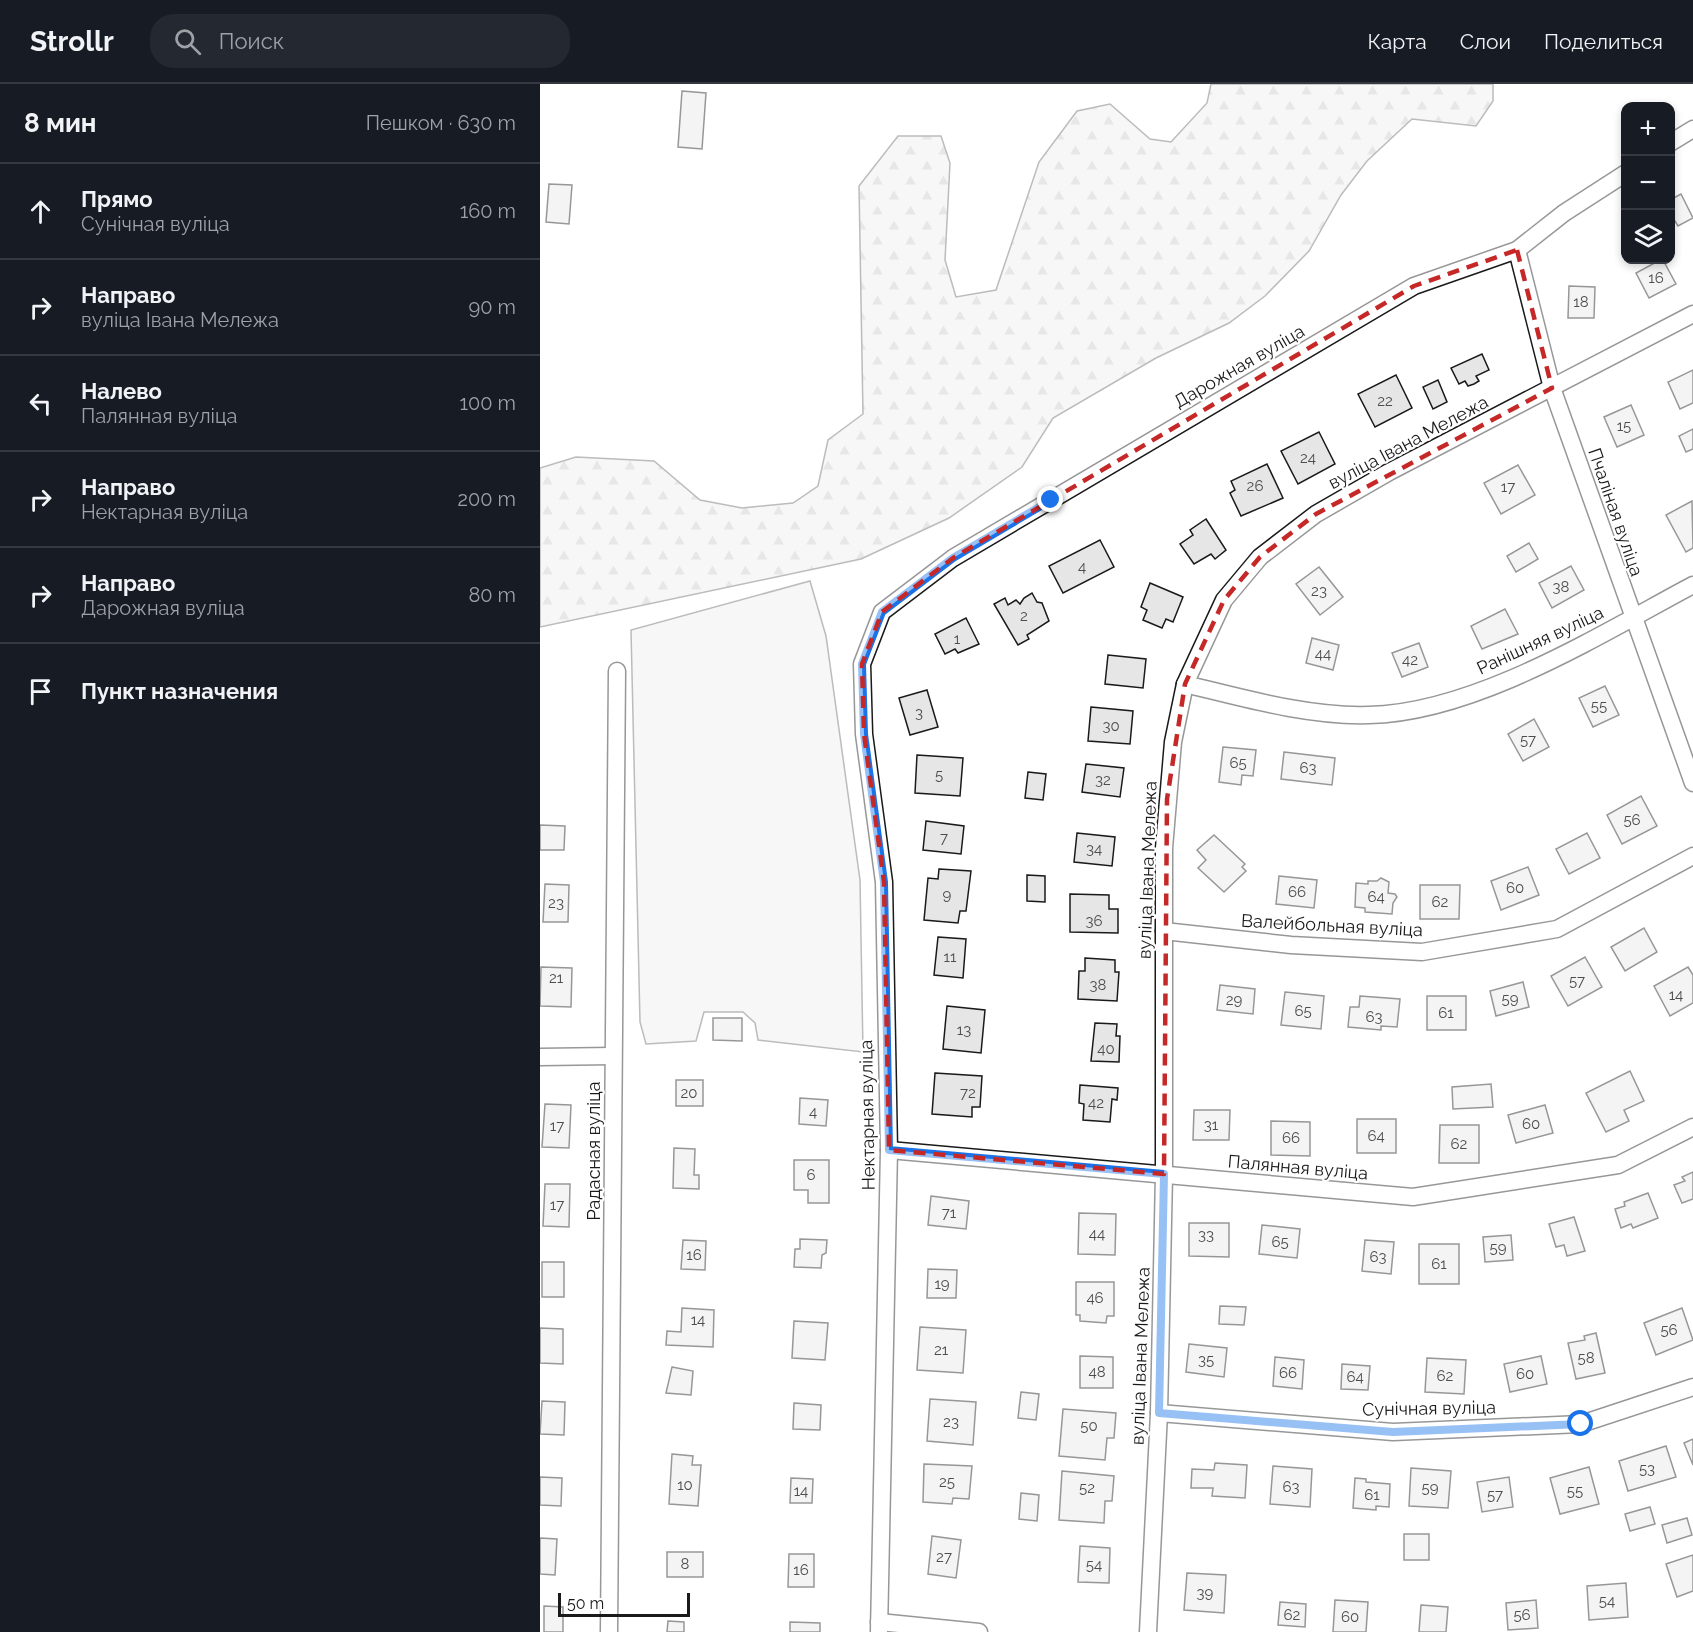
<!DOCTYPE html>
<html lang="ru">
<head>
<meta charset="utf-8">
<style>
  :root { --surface:#171b24; --page:#242831; --text:#f1f3f6; --muted:#9ea1a6; --line:#363941 }
  body { margin:0; font-family:Raleway,sans-serif; background:var(--page); color:var(--text) }
  .controls { position:absolute; right:18px; top:18px; display:grid; overflow:hidden; border-radius:12px; box-shadow:0 3px 9px #0003 }
  .controls button { width:54px; height:54px; display:grid; place-items:center; padding:0; border:0; border-bottom:2px solid var(--line); background:var(--surface); color:var(--text); font:30px sans-serif }
  .scale { position:absolute; left:18px; bottom:15px; width:132px; box-sizing:border-box; padding-left:6px; border:3px solid #1a1a1a; border-top:0; font-size:16px; line-height:21px; white-space:nowrap; color:#1a1a1a; -webkit-text-stroke:4px #fff; paint-order:stroke }
  .stop { position:absolute; width:18px; height:18px; margin:-14px; border:4px solid #1a73e8; border-radius:50%; background:#fff }
  .stop.end { background:#1a73e8; border-color:#fff; box-shadow:0 2px 6px #0008 }
  .list { margin:0; padding:0; list-style:none }
  h2 { display:flex; justify-content:space-between; align-items:center; height:78px; margin:0; padding:0 24px; font-size:26px }
  h2 small { font-size:20px; font-weight:400; color:var(--muted) }
  .list li { display:grid; grid-template-columns:39px 1fr auto; gap:18px; align-items:center; box-sizing:border-box; height:96px; padding:0 24px; border-top:2px solid var(--line) }
  .list b { display:block; font-size:22px; white-space:nowrap }
  .list p { margin:0; font-size:20px; white-space:nowrap; color:var(--muted) }
  .list em { font-size:20px; font-style:normal; color:var(--muted) }
  .icon { flex:none; width:33px; height:33px; fill:none; stroke:currentColor; stroke-width:2; stroke-linecap:round; stroke-linejoin:round }
  .map { position:relative; flex:none; width:1153px; height:1548px; overflow:hidden }
  header { display:flex; align-items:center; gap:36px; box-sizing:border-box; height:84px; padding:0 30px; background:var(--surface); border-bottom:2px solid var(--line) }
  header strong { font-size:28px }
  nav { display:flex; gap:33px; margin-inline-start:auto; font-size:21px }
  .search { width:420px; height:54px; background:var(--page); display:flex; align-items:center; gap:15px; box-sizing:border-box; padding:0 21px; border-radius:24px; color:var(--muted); font-size:22px }
  main { display:flex }
  aside { flex:1; background:var(--surface) }
  .map>svg:first-child { display:block }
  .grass { fill:#ededed; stroke:#6a6a6a; stroke-width:1.5 }
  .forest { fill:url(#forest-firs); stroke:#6a6a6a; stroke-width:1.5 }
  .building { fill:#e6e6e6; stroke:#1a1a1a; stroke-width:1.5 }
  .lines { fill:none; stroke-linecap:round; stroke-linejoin:round }
  .street-casing { stroke:#1a1a1a; stroke-width:19 }
  .street { stroke:#fff; stroke-width:16 }
  .route { stroke:#1a73e8; stroke-width:8 }
  .marked { fill:none; stroke:#c62828; stroke-width:4.5; stroke-dasharray:12 8; stroke-linejoin:round }
  .labels { text-anchor:middle; dominant-baseline:central; stroke-width:4.5; stroke-linejoin:round; paint-order:stroke }
  .number-label { font-size:15px; fill:#4d4d4d }
  .street-label { font-size:18px; fill:#1a1a1a; stroke:#fff }
</style>
</head>
<body>
<header>
<strong>Strollr</strong>
<div class="search"><svg class="icon" aria-label="search" viewBox="0 0 24 24"><circle cx="10" cy="10" r="6"/><path d="M15 15l6 6"/></svg>Поиск</div>
<nav><a>Карта</a><a>Слои</a><a>Поделиться</a></nav>
</header>
<main>
<aside>
<h2>8 мин<small>Пешком · 630 m</small></h2>
<ul class="list">
<li><svg class="icon" aria-label="ahead" viewBox="0 0 24 24"><path d="M12 20V5M6 11l6-6 6 6"/></svg><div><b>Прямо</b><p>Сунічная вуліца</p></div><em>160 m</em></li>
<li><svg class="icon" aria-label="right" viewBox="0 0 24 24"><path d="M7 20v-9h11M14 6l5 5-5 5"/></svg><div><b>Направо</b><p>вуліца Івана Мележа</p></div><em>90 m</em></li>
<li><svg class="icon" aria-label="left" viewBox="0 0 24 24"><path d="M17 20v-9H6M10 6l-5 5 5 5"/></svg><div><b>Налево</b><p>Палянная вуліца</p></div><em>100 m</em></li>
<li><svg class="icon" aria-label="right" viewBox="0 0 24 24"><path d="M7 20v-9h11M14 6l5 5-5 5"/></svg><div><b>Направо</b><p>Нектарная вуліца</p></div><em>200 m</em></li>
<li><svg class="icon" aria-label="right" viewBox="0 0 24 24"><path d="M7 20v-9h11M14 6l5 5-5 5"/></svg><div><b>Направо</b><p>Дарожная вуліца</p></div><em>80 m</em></li>
<li><svg class="icon" aria-label="arrive" viewBox="0 0 24 24"><path d="M6 21V4h12l-3 4 3 4H6"/></svg><div><b>Пункт назначения</b></div></li>
</ul>
</aside>
<div class="map">
<svg width="1153" height="1548" viewBox="0 0 1153 1548">
  <defs>
    <pattern id="forest-firs" width="22" height="20" patternUnits="userSpaceOnUse" patternTransform="scale(1.5)"><rect width="22" height="20" fill="#ededed"/><path d="M5 1l3.5 6h-7zM16 11l3.5 6h-7z" fill="#cbcbcb"/></pattern>
  </defs>
  <rect width="100%" height="100%" fill="#fff"/>
  <polygon class="grass" points="270,497 286,552 320,796 323,968 218,956 215,939 203,928 164,928 156,957 106,960 100,938 91,546"/>
  <polygon class="forest" points="671,0 953,0 953,17 936,42 872,35 827,77 801,111 769,167 725,212 689,239 616,274 513,334 482,383 409,434 321,475 0,543 0,384 36,373 114,377 160,416 202,424 253,419 278,402 288,356 323,330 319,102 358,52 401,52 410,79 405,176 416,213 456,206 499,78 537,27 570,20 610,55 631,58 667,19"/>
  <g class="building">
    <polygon points="142,7 166,9 162,65 138,63"/>
    <polygon points="9,100 32,101 29,140 6,138"/>
    <polygon points="1141,110 1153,134 1138,142 1130,129 1130,116"/>
    <polygon points="1120,176 1123,176 1136,200 1109,214 1096,189"/>
    <polygon points="1029,202 1055,203 1054,234 1028,234"/>
    <polygon points="942,270 949,286 936,292 939,297 934,300 928,302 925,297 919,300 911,284"/>
    <polygon points="1153,286 1153,319 1140,325 1128,298"/>
    <polygon points="856,291 872,324 835,343 818,310"/>
    <polygon points="898,296 907,318 893,325 883,303"/>
    <polygon points="1091,321 1104,351 1077,363 1064,333"/>
    <polygon points="1153,345 1153,365 1146,368 1139,352"/>
    <polygon points="779,348 795,380 758,400 741,367"/>
    <polygon points="727,380 743,414 701,432 690,409 695,406 691,397"/>
    <polygon points="978,381 995,411 961,430 944,399"/>
    <polygon points="1152,417 1153,464 1146,468 1126,431"/>
    <polygon points="666,435 686,466 675,475 671,470 654,480 640,460 653,451 650,446"/>
    <polygon points="560,456 574,483 523,509 509,482"/>
    <polygon points="989,459 998,475 976,488 967,472"/>
    <polygon points="1031,482 1044,506 1012,524 999,499"/>
    <polygon points="779,483 803,513 780,531 756,500"/>
    <polygon points="610,499 643,513 633,538 626,535 622,544 603,536 607,526 601,523"/>
    <polygon points="492,509 497,518 502,519 509,537 487,551 489,555 478,561 454,520 465,514 468,521 476,516 480,520 484,514"/>
    <polygon points="965,525 978,550 942,565 931,542"/>
    <polygon points="426,534 439,560 418,569 415,565 405,570 395,550"/>
    <polygon points="772,554 799,561 793,586 766,579"/>
    <polygon points="879,559 888,583 862,593 852,569"/>
    <polygon points="568,571 606,575 603,604 565,600"/>
    <polygon points="1065,602 1079,631 1053,643 1039,614"/>
    <polygon points="387,606 398,643 370,651 359,614"/>
    <polygon points="551,623 593,627 590,660 548,657"/>
    <polygon points="994,635 1009,663 983,677 968,650"/>
    <polygon points="683,663 716,666 713,692 702,691 701,701 679,698"/>
    <polygon points="744,668 795,674 792,701 741,695"/>
    <polygon points="377,671 423,674 420,712 375,709"/>
    <polygon points="546,680 584,684 580,713 542,708"/>
    <polygon points="488,688 506,690 503,716 485,714"/>
    <polygon points="1101,712 1117,742 1082,760 1067,731"/>
    <polygon points="386,737 424,742 421,770 383,766"/>
    <polygon points="0,741 25,742 24,766 0,766"/>
    <polygon points="537,749 575,753 572,782 534,778"/>
    <polygon points="1047,749 1060,774 1029,790 1016,765"/>
    <polygon points="674,751 705,780 702,783 706,787 684,808 658,784 666,776 657,766"/>
    <polygon points="988,783 999,811 961,826 951,797"/>
    <polygon points="399,785 431,787 426,827 420,827 418,839 384,836 388,794 398,795"/>
    <polygon points="487,791 505,792 505,818 487,817"/>
    <polygon points="739,792 777,796 774,824 736,820"/>
    <polygon points="841,794 849,798 848,809 855,810 857,813 853,819 852,830 825,828 825,824 815,823 816,799 828,800 828,797 837,797"/>
    <polygon points="5,800 29,801 28,838 3,838"/>
    <polygon points="880,801 920,801 919,835 880,835"/>
    <polygon points="530,810 569,811 569,825 578,825 578,849 530,848"/>
    <polygon points="1104,844 1117,868 1085,887 1071,863"/>
    <polygon points="398,853 426,855 423,894 394,891"/>
    <polygon points="1045,873 1062,903 1028,922 1011,892"/>
    <polygon points="545,874 575,876 575,888 579,888 577,917 538,915 539,887 545,887"/>
    <polygon points="1,883 32,884 31,923 0,922"/>
    <polygon points="1148,883 1153,891 1153,919 1130,932 1114,902"/>
    <polygon points="983,898 989,923 956,932 950,907"/>
    <polygon points="680,901 715,905 713,930 677,926"/>
    <polygon points="745,908 784,912 781,945 741,941"/>
    <polygon points="820,912 860,915 857,943 841,942 841,946 808,943 810,923 819,923"/>
    <rect x="887" y="912" width="39" height="34"/>
    <polygon points="407,922 445,926 441,969 403,965"/>
    <polygon points="173,934 202,934 202,957 173,956"/>
    <polygon points="555,939 577,940 576,952 580,952 579,978 551,977"/>
    <polygon points="1090,987 1104,1017 1084,1026 1089,1037 1066,1048 1046,1009"/>
    <polygon points="395,989 442,992 440,1023 432,1023 432,1033 392,1030"/>
    <rect x="136" y="996" width="27" height="26"/>
    <polygon points="951,1000 953,1023 913,1025 912,1003"/>
    <polygon points="540,1001 578,1004 577,1016 572,1015 570,1038 543,1036 544,1020 539,1019"/>
    <polygon points="260,1014 288,1016 286,1042 259,1040"/>
    <polygon points="5,1020 31,1021 29,1064 2,1063"/>
    <polygon points="1005,1021 1013,1049 976,1059 968,1031"/>
    <polygon points="654,1026 690,1026 689,1056 653,1056"/>
    <rect x="817" y="1035" width="39" height="34"/>
    <polygon points="731,1037 770,1038 770,1072 731,1071"/>
    <polygon points="900,1041 939,1041 939,1079 899,1079"/>
    <polygon points="134,1064 155,1065 154,1091 159,1091 159,1105 133,1104"/>
    <polygon points="254,1076 289,1076 289,1119 268,1119 268,1106 254,1106"/>
    <polygon points="1153,1088 1153,1115 1142,1119 1134,1101 1145,1097 1142,1093"/>
    <polygon points="5,1100 30,1100 29,1143 3,1142"/>
    <polygon points="1108,1109 1118,1134 1093,1144 1091,1140 1081,1144 1075,1125 1085,1122 1084,1118"/>
    <polygon points="391,1112 429,1117 426,1145 388,1141"/>
    <polygon points="539,1129 576,1130 575,1171 538,1170"/>
    <polygon points="1034,1133 1045,1167 1027,1172 1024,1161 1016,1163 1009,1140"/>
    <polygon points="649,1139 689,1139 689,1173 649,1172"/>
    <polygon points="722,1141 760,1145 757,1174 719,1170"/>
    <polygon points="971,1151 973,1176 945,1178 943,1153"/>
    <polygon points="260,1155 287,1156 286,1169 282,1171 281,1184 254,1183 255,1165 260,1165"/>
    <polygon points="143,1156 166,1157 165,1186 141,1185"/>
    <polygon points="825,1156 854,1158 851,1190 822,1187"/>
    <rect x="879" y="1160" width="40" height="40"/>
    <rect x="2" y="1178" width="22" height="35"/>
    <polygon points="388,1185 417,1186 416,1214 387,1214"/>
    <polygon points="536,1198 574,1198 574,1232 567,1232 566,1239 540,1237 540,1231 536,1231"/>
    <polygon points="680,1222 706,1223 704,1241 679,1240"/>
    <polygon points="142,1224 174,1226 173,1263 126,1261 127,1247 141,1248"/>
    <polygon points="1142,1224 1153,1256 1116,1271 1104,1239"/>
    <polygon points="254,1237 288,1239 285,1276 252,1274"/>
    <polygon points="380,1243 426,1246 423,1289 377,1286"/>
    <polygon points="0,1244 23,1245 23,1280 0,1279"/>
    <polygon points="1056,1249 1065,1289 1036,1295 1028,1259 1045,1256 1044,1252"/>
    <polygon points="649,1260 687,1264 684,1293 646,1288"/>
    <polygon points="540,1272 573,1273 573,1304 540,1304"/>
    <polygon points="1001,1272 1007,1300 970,1308 964,1280"/>
    <polygon points="735,1273 764,1276 762,1305 733,1302"/>
    <polygon points="887,1274 926,1276 924,1310 885,1308"/>
    <polygon points="802,1280 830,1282 828,1306 801,1305"/>
    <polygon points="132,1283 153,1287 151,1311 126,1309"/>
    <polygon points="481,1308 499,1310 496,1336 478,1334"/>
    <polygon points="390,1315 436,1318 433,1361 387,1357"/>
    <polygon points="2,1317 25,1318 24,1351 0,1350"/>
    <polygon points="254,1319 281,1321 280,1346 253,1345"/>
    <polygon points="523,1325 576,1329 574,1354 567,1354 565,1376 519,1372"/>
    <polygon points="1153,1355 1153,1381 1144,1359"/>
    <polygon points="1126,1362 1136,1393 1088,1407 1079,1377"/>
    <polygon points="132,1370 153,1372 152,1381 161,1381 158,1422 129,1420"/>
    <polygon points="675,1379 707,1381 705,1414 672,1412 673,1404 651,1404 652,1385 674,1386"/>
    <polygon points="384,1380 432,1382 429,1415 413,1414 412,1420 383,1418"/>
    <polygon points="733,1382 772,1385 770,1423 730,1420"/>
    <polygon points="1049,1383 1059,1420 1020,1430 1010,1394"/>
    <polygon points="871,1384 911,1387 908,1424 869,1422"/>
    <polygon points="522,1387 574,1392 572,1417 565,1417 564,1439 519,1436"/>
    <polygon points="0,1393 22,1394 21,1422 0,1421"/>
    <polygon points="969,1393 973,1423 942,1428 937,1398"/>
    <polygon points="251,1394 273,1395 272,1419 250,1419"/>
    <polygon points="815,1394 826,1395 826,1398 850,1400 849,1423 836,1422 836,1426 813,1424"/>
    <polygon points="481,1409 499,1411 497,1437 479,1435"/>
    <polygon points="1110,1423 1115,1440 1090,1447 1085,1430"/>
    <polygon points="1147,1434 1152,1451 1127,1459 1122,1441"/>
    <rect x="864" y="1450" width="25" height="26"/>
    <polygon points="392,1452 421,1456 416,1494 388,1490"/>
    <polygon points="0,1454 17,1455 15,1491 0,1490"/>
    <polygon points="540,1462 570,1464 569,1499 538,1498"/>
    <rect x="127" y="1468" width="36" height="25"/>
    <polygon points="249,1470 274,1470 274,1503 248,1503"/>
    <polygon points="1153,1471 1153,1507 1137,1513 1126,1480"/>
    <polygon points="647,1489 686,1491 684,1529 644,1526"/>
    <polygon points="1086,1499 1088,1533 1049,1536 1047,1502"/>
    <polygon points="795,1516 828,1518 826,1548 793,1548"/>
    <polygon points="996,1516 998,1544 968,1546 966,1519"/>
    <polygon points="740,1518 766,1520 765,1543 738,1541"/>
    <polygon points="881,1521 908,1523 906,1548 879,1548"/>
    <polygon points="4,1522 23,1523 23,1548 4,1548"/>
    <polygon points="128,1537 144,1538 144,1548 127,1548"/>
    <polygon points="250,1538 280,1539 280,1548 250,1548"/>
  </g>
  <g class="lines">
    <defs>
      <g id="street">
        <polyline points="1130,59 1153,45"/>
        <polyline points="977,166 1012,304 1153,699"/>
        <path d="M645,600c58,14 124,33 184,31 106,-2 232,-81 324,-130"/>
        <polyline points="624,847 751,861 882,868 1017,845 1153,772"/>
        <polyline points="0,973 73,972"/>
        <polyline points="349,1066 873,1113 1078,1081 1153,1043"/>
        <polyline points="619,1329 853,1348 1041,1340 1153,1303"/>
        <polyline points="339,1538 439,1548"/>
        <polyline points="69,1548 77,587"/>
        <polyline points="339,1548 349,1066 344,798 324,650 322,580 342,528 413,474 874,202 977,166 1024,129 1086,89"/>
        <polyline points="608,1548 619,1329 624,1090 624,764 633,658 645,600 684,516 720,473 776,430 849,388 1153,230"/>
      </g>
    </defs>
    <use href="#street" class="street-casing"/>
    <use href="#street" class="street"/>
  </g>
  <g class="lines">
    <polyline class="route" points="511,416 413,474 342,528 322,580 324,650 344,798 349,1066 624,1090 619,1329 853,1348 1041,1340"/>
  </g>
  <path d="M0 0H1153V1548H0ZM977,166l35,138 -236,126 -56,43 -36,43 -39,84 -18,115 -3,375 -275,-24 -5,-268 -20,-148 -2,-70 20,-52 71,-54 461,-272z" fill="#fff" fill-opacity=".55" fill-rule="evenodd"/>
  <path class="marked" d="M977,166l35,138 -236,126 -56,43 -36,43 -39,84 -18,115 -3,375 -275,-24 -5,-268 -20,-148 -2,-70 20,-52 71,-54 461,-272z"/>
  <g class="labels">
    <g class="number-label">
      <text x="1116" y="194">16</text>
      <text x="1041" y="218">18</text>
      <text x="845" y="317">22</text>
      <text x="1084" y="342">15</text>
      <text x="768" y="374">24</text>
      <text x="715" y="402">26</text>
      <text x="968" y="403">17</text>
      <text x="542" y="483">4</text>
      <text x="1021" y="503">38</text>
      <text x="779" y="507">23</text>
      <text x="484" y="532">2</text>
      <text x="417" y="555">1</text>
      <text x="783" y="570">44</text>
      <text x="870" y="576">42</text>
      <text x="1059" y="622">55</text>
      <text x="379" y="629">3</text>
      <text x="571" y="642">30</text>
      <text x="988" y="656">57</text>
      <text x="698" y="679">65</text>
      <text x="768" y="684">63</text>
      <text x="399" y="691">5</text>
      <text x="563" y="696">32</text>
      <text x="1092" y="736">56</text>
      <text x="404" y="754">7</text>
      <text x="554" y="765">34</text>
      <text x="975" y="804">60</text>
      <text x="757" y="808">66</text>
      <text x="407" y="811">9</text>
      <text x="836" y="813">64</text>
      <text x="900" y="818">62</text>
      <text x="16" y="819">23</text>
      <text x="554" y="837">36</text>
      <text x="410" y="873">11</text>
      <text x="16" y="894">21</text>
      <text x="1037" y="897">57</text>
      <text x="558" y="901">38</text>
      <text x="1136" y="911">14</text>
      <text x="970" y="915">59</text>
      <text x="694" y="916">29</text>
      <text x="763" y="927">65</text>
      <text x="906" y="929">61</text>
      <text x="834" y="933">63</text>
      <text x="424" y="946">13</text>
      <text x="566" y="965">40</text>
      <text x="149" y="1009">20</text>
      <text x="428" y="1009">72</text>
      <text x="556" y="1019">42</text>
      <text x="273" y="1028">4</text>
      <text x="991" y="1040">60</text>
      <text x="671" y="1041">31</text>
      <text x="17" y="1042">17</text>
      <text x="836" y="1052">64</text>
      <text x="751" y="1054">66</text>
      <text x="919" y="1060">62</text>
      <text x="271" y="1091">6</text>
      <text x="17" y="1121">17</text>
      <text x="409" y="1129">71</text>
      <text x="557" y="1150">44</text>
      <text x="666" y="1151">33</text>
      <text x="740" y="1158">65</text>
      <text x="958" y="1164">59</text>
      <text x="154" y="1171">16</text>
      <text x="838" y="1173">63</text>
      <text x="899" y="1180">61</text>
      <text x="402" y="1200">19</text>
      <text x="555" y="1214">46</text>
      <text x="158" y="1236">14</text>
      <text x="1129" y="1246">56</text>
      <text x="401" y="1266">21</text>
      <text x="1046" y="1274">58</text>
      <text x="666" y="1276">35</text>
      <text x="557" y="1288">48</text>
      <text x="748" y="1289">66</text>
      <text x="985" y="1290">60</text>
      <text x="905" y="1292">62</text>
      <text x="815" y="1293">64</text>
      <text x="411" y="1338">23</text>
      <text x="549" y="1342">50</text>
      <text x="1107" y="1385">53</text>
      <text x="407" y="1398">25</text>
      <text x="145" y="1401">10</text>
      <text x="751" y="1403">63</text>
      <text x="547" y="1404">52</text>
      <text x="890" y="1404">59</text>
      <text x="261" y="1407">14</text>
      <text x="1035" y="1407">55</text>
      <text x="832" y="1411">61</text>
      <text x="955" y="1411">57</text>
      <text x="404" y="1473">27</text>
      <text x="145" y="1480">8</text>
      <text x="554" y="1481">54</text>
      <text x="261" y="1486">16</text>
      <text x="665" y="1509">39</text>
      <text x="1067" y="1517">54</text>
      <text x="752" y="1531">62</text>
      <text x="982" y="1531">56</text>
      <text x="810" y="1533">60</text>
    </g>
    <g class="street-label">
      <text transform="translate(699 282) rotate(-30)">Дарожная вуліца</text>
      <text transform="translate(868 358) rotate(-28)">вуліца Івана Мележа</text>
      <text transform="translate(1076 428) rotate(71)">Пчаліная вуліца</text>
      <text transform="translate(1000 556) rotate(-25)">Ранішняя вуліца</text>
      <text transform="translate(607 786) rotate(-88)">вуліца Івана Мележа</text>
      <text transform="translate(792 841) rotate(3)">Валейбольная вуліца</text>
      <text transform="translate(327 1031) rotate(-91)">Нектарная вуліца</text>
      <text transform="translate(53 1067) rotate(-90)">Радасная вуліца</text>
      <text transform="translate(758 1083) rotate(5)">Палянная вуліца</text>
      <text transform="translate(600 1272) rotate(-88)">вуліца Івана Мележа</text>
      <text transform="translate(889 1324) rotate(-1)">Сунічная вуліца</text>
    </g>
  </g>
</svg>
<div class="controls">
<button>+</button>
<button>−</button>
<button><svg class="icon" aria-label="layers" viewBox="0 0 24 24"><path d="M12 4l9 5-9 5-9-5zM3 14l9 5 9-5"/></svg></button>
</div>
<div class="scale">50 m</div>
<div class="stop" style="left:1041px;top:1340px"></div>
<div class="stop end" style="left:511px;top:416px"></div>
</div>
</main>
</body>
</html>
